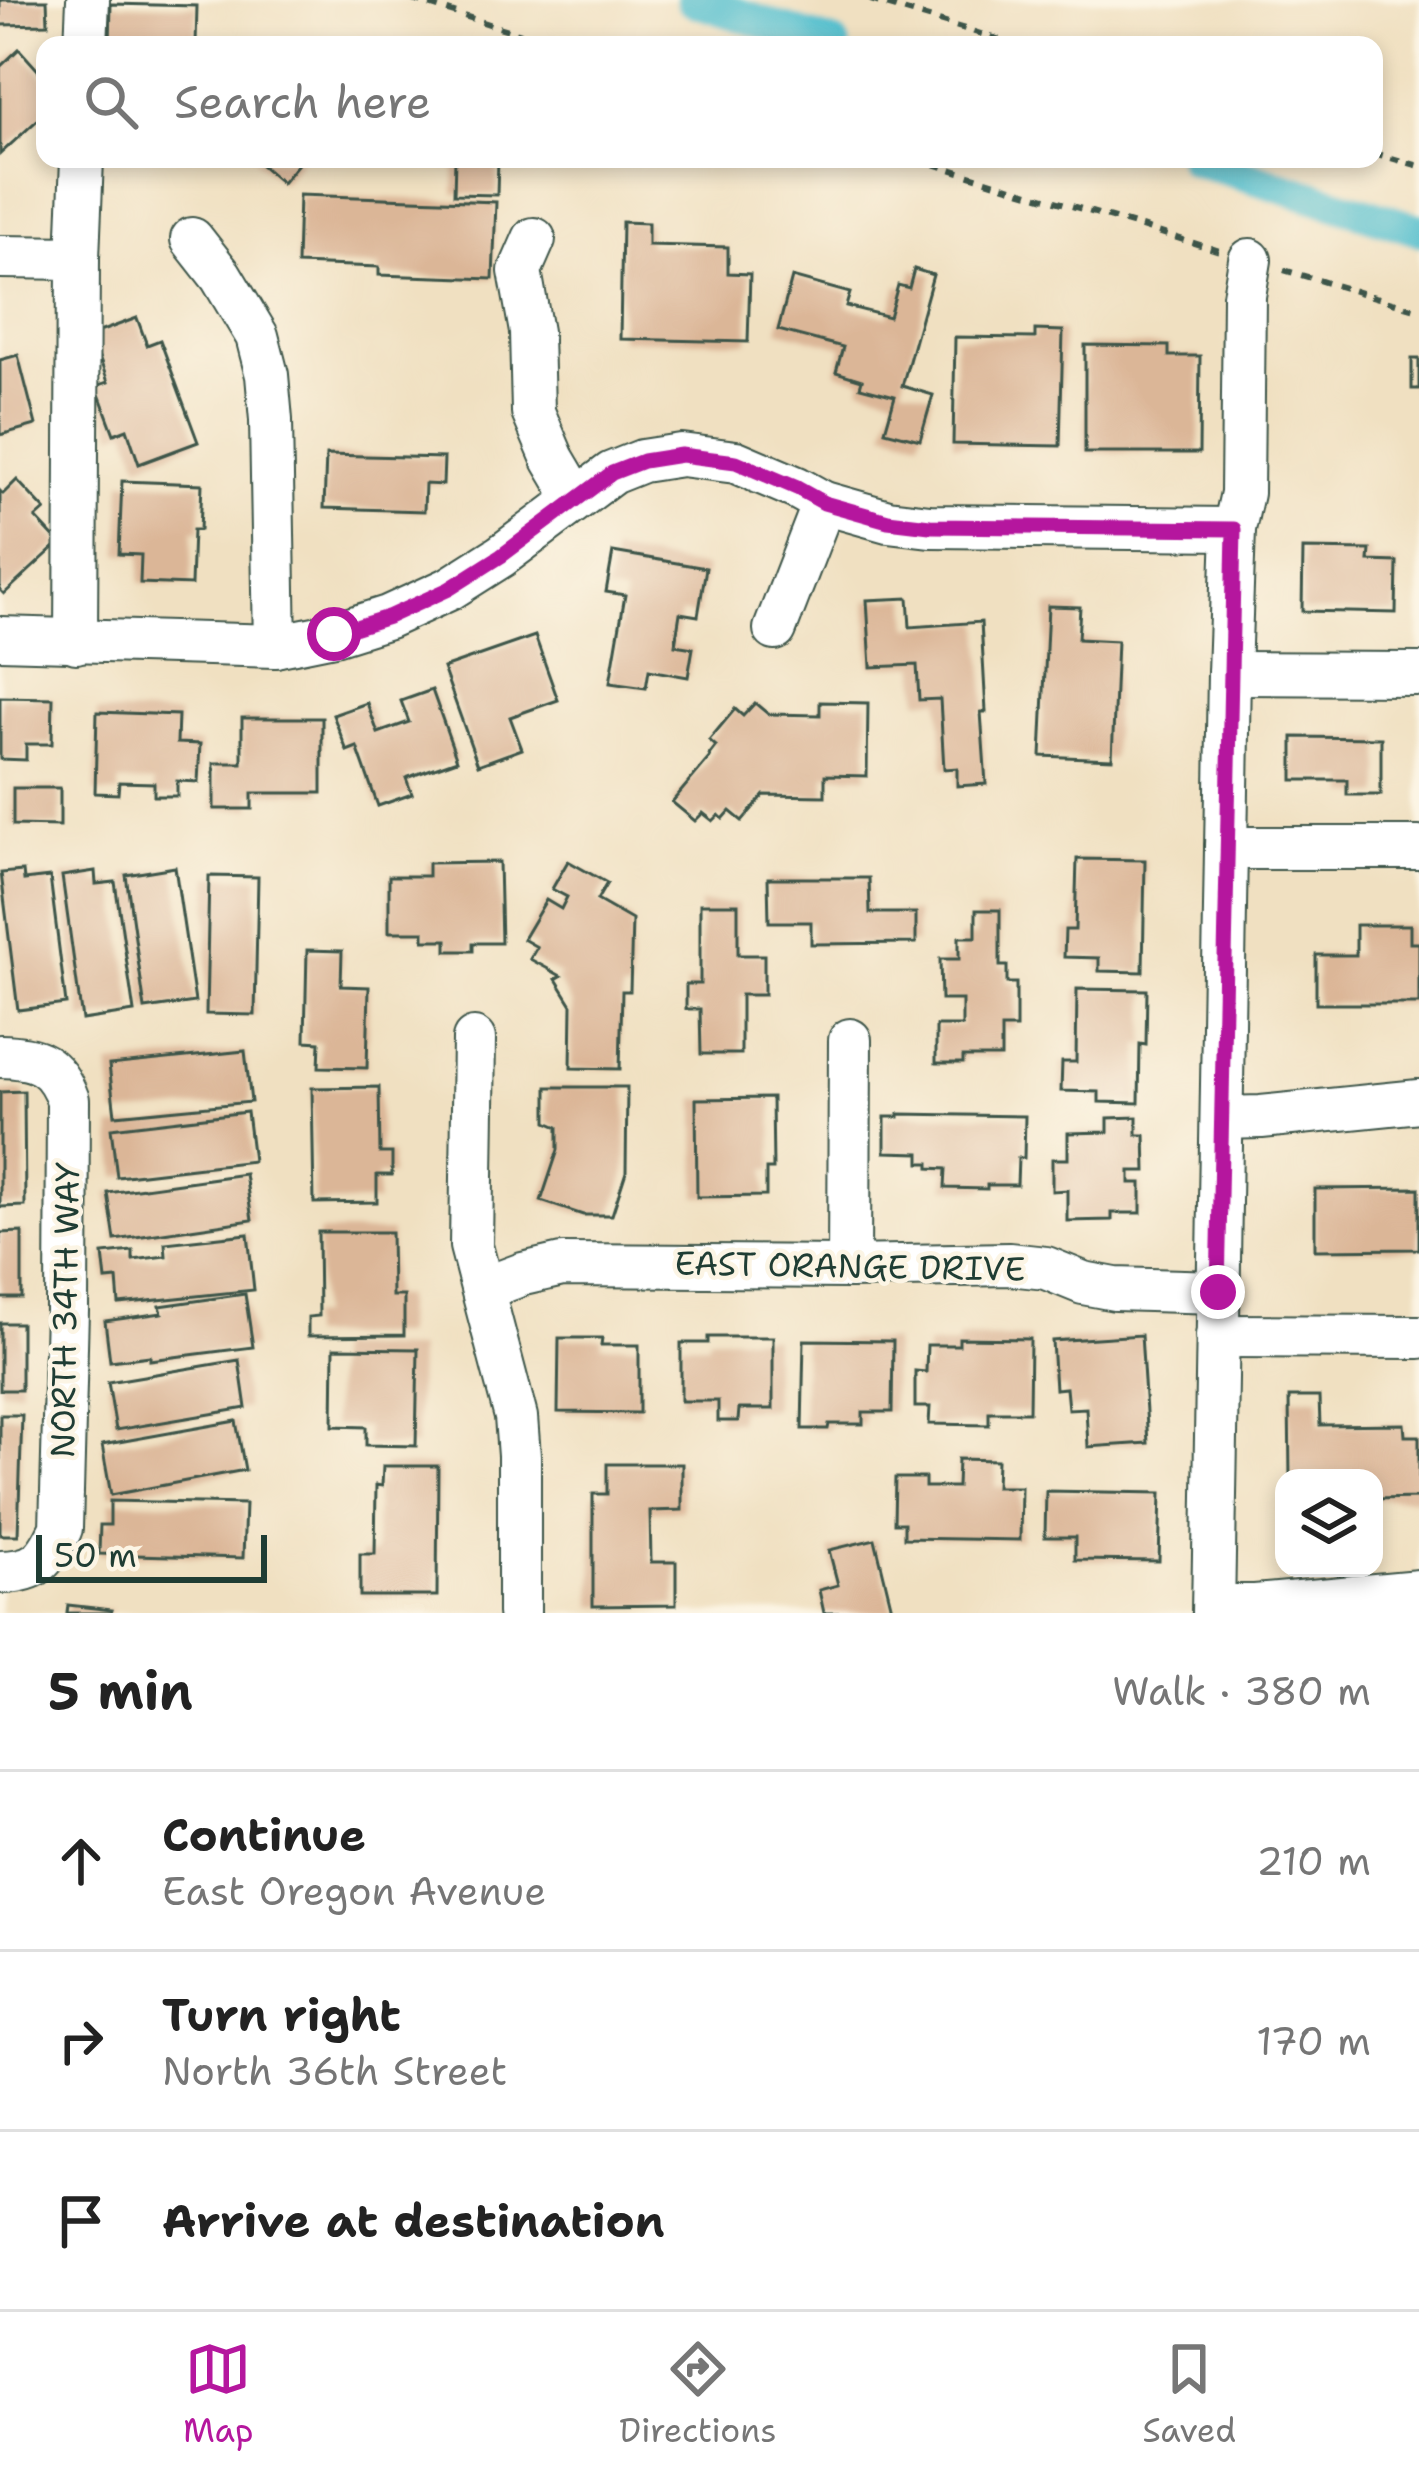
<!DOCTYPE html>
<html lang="en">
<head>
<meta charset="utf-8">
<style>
  :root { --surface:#fff; --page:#f6f6f6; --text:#222; --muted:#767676; --line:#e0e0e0; --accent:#b5179e }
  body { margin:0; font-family:"Shantell Sans",sans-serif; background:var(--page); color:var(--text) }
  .controls { position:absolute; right:36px; bottom:36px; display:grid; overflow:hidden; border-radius:24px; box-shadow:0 6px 18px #0003 }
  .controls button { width:108px; height:108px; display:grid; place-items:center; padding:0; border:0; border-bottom:3px solid var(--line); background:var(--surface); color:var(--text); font:60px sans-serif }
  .scale { position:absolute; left:36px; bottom:30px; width:231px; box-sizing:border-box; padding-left:12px; border:6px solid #1f3d34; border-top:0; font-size:33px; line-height:42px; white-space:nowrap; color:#1f3d34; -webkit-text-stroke:9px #fcf5e5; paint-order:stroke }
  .stop { position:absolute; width:36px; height:36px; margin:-27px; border:9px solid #b5179e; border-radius:50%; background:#fff }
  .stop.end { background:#b5179e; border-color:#fff; box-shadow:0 3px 12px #0008 }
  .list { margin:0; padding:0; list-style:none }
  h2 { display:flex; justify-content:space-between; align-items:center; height:156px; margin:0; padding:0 48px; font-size:51px }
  h2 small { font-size:39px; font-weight:400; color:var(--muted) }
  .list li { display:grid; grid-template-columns:78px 1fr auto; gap:36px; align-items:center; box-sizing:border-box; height:180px; padding:0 48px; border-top:3px solid var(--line) }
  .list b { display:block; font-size:45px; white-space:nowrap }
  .list p { margin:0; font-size:39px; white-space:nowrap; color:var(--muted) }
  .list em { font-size:39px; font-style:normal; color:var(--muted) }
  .icon { flex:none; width:66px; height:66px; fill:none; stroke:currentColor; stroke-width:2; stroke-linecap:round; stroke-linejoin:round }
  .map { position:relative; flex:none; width:1419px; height:1613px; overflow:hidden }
  .search { position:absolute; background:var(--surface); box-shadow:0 6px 18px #0003; left:36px; right:36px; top:36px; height:132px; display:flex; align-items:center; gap:30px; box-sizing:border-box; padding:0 42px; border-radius:24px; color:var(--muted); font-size:45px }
  .sheet { height:696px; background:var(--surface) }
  nav { display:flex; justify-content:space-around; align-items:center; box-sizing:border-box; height:168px; border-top:3px solid var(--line); background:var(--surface); font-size:33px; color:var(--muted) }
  nav a { display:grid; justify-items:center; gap:6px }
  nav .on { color:var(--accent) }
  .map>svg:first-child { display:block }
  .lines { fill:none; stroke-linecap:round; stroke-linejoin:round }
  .canal { stroke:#54bfce; stroke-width:33 }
  .building { fill:#dbb697 }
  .minor-casing { stroke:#3e5549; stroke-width:46 }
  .path { stroke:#3e5549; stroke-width:6; stroke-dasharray:9 9; stroke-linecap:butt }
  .minor { stroke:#fff; stroke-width:42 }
  .route { stroke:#b5179e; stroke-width:15 }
  .labels { text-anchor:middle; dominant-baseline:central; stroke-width:9; stroke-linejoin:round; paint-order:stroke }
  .street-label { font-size:33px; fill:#1f3d34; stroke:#fcf5e5 }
</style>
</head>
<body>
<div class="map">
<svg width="1419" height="1613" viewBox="0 0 1419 1613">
  <rect width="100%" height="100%" fill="#fcf5e5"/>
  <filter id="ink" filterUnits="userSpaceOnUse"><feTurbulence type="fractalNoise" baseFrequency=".00833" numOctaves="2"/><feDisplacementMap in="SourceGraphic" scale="24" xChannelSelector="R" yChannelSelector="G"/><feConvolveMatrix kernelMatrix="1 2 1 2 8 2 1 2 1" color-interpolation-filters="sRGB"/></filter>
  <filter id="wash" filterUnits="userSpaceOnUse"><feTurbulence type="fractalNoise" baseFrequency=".004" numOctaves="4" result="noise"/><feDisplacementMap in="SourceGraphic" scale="48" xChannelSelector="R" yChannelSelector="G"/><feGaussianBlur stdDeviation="2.7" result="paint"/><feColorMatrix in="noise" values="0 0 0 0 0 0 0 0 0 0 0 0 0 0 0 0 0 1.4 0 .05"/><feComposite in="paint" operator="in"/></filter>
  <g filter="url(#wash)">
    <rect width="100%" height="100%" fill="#f0e0c1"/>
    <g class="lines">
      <g class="canal">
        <polyline points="692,0 834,45"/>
        <polyline points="1194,159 1419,230"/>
      </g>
    </g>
    <g id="blocks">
      <g class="building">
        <polygon points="0,0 47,0 48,24 0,25"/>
        <polygon points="111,4 197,6 196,45 110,45"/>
        <polygon points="19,49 45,78 45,113 0,154 0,67"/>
        <polygon points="254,159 302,159 282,183"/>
        <polygon points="455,159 498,159 497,195 454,194"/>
        <polygon points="299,195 496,202 493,279 379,275 379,267 297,264"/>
        <polygon points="622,222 648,223 648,245 728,247 728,273 750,274 748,342 620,339"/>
        <polygon points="914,269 933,275 902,386 933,395 920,440 885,431 895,396 860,387 862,380 836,372 843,347 778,330 792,277 850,293 846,306 889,317 898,285 909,288"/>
        <polygon points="137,318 147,345 160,340 198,442 139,464 127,429 114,434 96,386 108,382 91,335"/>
        <polygon points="1035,330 1063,331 1060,446 953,444 955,337 1035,338"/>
        <polygon points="1085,345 1169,346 1169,356 1200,356 1199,453 1085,453"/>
        <polygon points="18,355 36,425 0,435 0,360"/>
        <rect x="1412" y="359" width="7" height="30"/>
        <polygon points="326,455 444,458 443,485 425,484 424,511 324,508"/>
        <polygon points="17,480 45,510 36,518 59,543 4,594 0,590 0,491 3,494"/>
        <polygon points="122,481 202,484 200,530 193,530 191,585 140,583 141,555 119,554"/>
        <polygon points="1303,549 1370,550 1369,561 1397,562 1396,613 1302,611"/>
        <polygon points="613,552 706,568 698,616 680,613 675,645 693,648 688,677 649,670 646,688 610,683 625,595 606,592"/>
        <polygon points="908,598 910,627 981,622 986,712 981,712 986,784 957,786 957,768 944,769 940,699 919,700 917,665 871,667 867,600"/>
        <polygon points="1048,606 1080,607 1078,639 1117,641 1112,759 1041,756"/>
        <polygon points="535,636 558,700 510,717 522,749 478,765 443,668"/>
        <polygon points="432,690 457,760 406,778 412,794 378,806 357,747 347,751 333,715 367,703 378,733 409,722 401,701"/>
        <polygon points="0,697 53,698 52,744 26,744 26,760 0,759"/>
        <polygon points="820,702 868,703 867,776 825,775 825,796 764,795 742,821 730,811 723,819 719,815 713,821 703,813 695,821 672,802 710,757 709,755 716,746 709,740 735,709 743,716 755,703 768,714 820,715"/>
        <polygon points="97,712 178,715 177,743 200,744 198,782 177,781 177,796 154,796 154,783 119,782 118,794 95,793"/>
        <polygon points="242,718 322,718 322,793 252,793 252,809 214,809 214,763 242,763"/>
        <polygon points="1293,737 1381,738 1381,795 1347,795 1347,780 1293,780"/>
        <polygon points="13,788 60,788 60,826 13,825"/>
        <polygon points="1077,859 1145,860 1143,972 1099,971 1099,958 1064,957 1065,930 1075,930"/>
        <polygon points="568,861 607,883 597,900 632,920 630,991 622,991 620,1069 571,1068 572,1005 556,979 561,976 530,959 537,947 523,939 546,900 561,909 567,897 552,889"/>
        <polygon points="499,862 501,943 473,943 473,951 447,951 447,940 424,940 424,932 389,932 389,876 428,876 428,863"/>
        <polygon points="175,867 195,1002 145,1009 126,875"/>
        <polygon points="23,871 24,880 50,877 66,1004 18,1010 1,873"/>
        <polygon points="95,871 96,884 115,882 134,1012 82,1020 62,876"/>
        <polygon points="209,876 258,877 255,1015 206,1014"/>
        <polygon points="768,878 869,878 870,913 916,913 916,943 811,944 811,922 769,922"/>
        <polygon points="700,904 738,904 738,955 764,955 764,995 741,995 741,1054 701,1054 700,1009 686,1009 686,984 700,984"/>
        <polygon points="976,910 1000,910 1000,966 1007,966 1007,983 1016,983 1016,1028 1001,1028 1001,1057 963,1057 963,1063 936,1063 936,1026 962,1026 962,1000 941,1000 940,959 959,959 959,937 976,937"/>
        <polygon points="1356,925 1410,925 1410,943 1419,943 1419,1004 1316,1004 1316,955 1356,955"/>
        <polygon points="307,950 342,951 341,986 369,987 367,1068 319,1067 320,1042 305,1041"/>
        <polygon points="1077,989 1147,990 1146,1045 1140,1044 1139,1103 1099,1102 1099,1092 1061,1091 1062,1062 1076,1062"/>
        <polygon points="245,1051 251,1102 115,1115 109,1065"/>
        <polygon points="379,1087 380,1153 392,1153 392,1175 377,1175 377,1202 314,1203 312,1088"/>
        <polygon points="547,1087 627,1087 626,1172 612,1215 583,1215 541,1201 558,1150 558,1127 547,1122"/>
        <polygon points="24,1091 25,1206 0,1207 0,1092"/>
        <polygon points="772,1098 773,1169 766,1169 766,1196 697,1197 696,1099"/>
        <polygon points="247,1112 253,1161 117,1177 111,1128"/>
        <polygon points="899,1114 1025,1116 1024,1158 1018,1158 1017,1185 987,1185 987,1189 945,1188 946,1169 929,1168 929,1163 920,1163 920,1153 885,1152 885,1117 899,1117"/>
        <polygon points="1137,1117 1137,1135 1145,1135 1146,1171 1130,1171 1130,1183 1141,1183 1141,1213 1112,1213 1112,1220 1067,1221 1067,1190 1052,1191 1052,1159 1068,1159 1068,1133 1108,1132 1108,1118"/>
        <polygon points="245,1174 252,1220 115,1240 108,1193"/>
        <polygon points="1419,1188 1419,1249 1315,1250 1315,1189"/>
        <polygon points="22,1232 22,1298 0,1298 0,1233"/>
        <polygon points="318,1232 391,1232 392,1296 404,1296 404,1335 308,1336 308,1317 319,1316"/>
        <polygon points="248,1234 254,1290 119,1304 117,1279 106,1280 103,1254 133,1251 133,1260 166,1256 165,1243"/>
        <polygon points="245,1294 253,1347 150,1360 150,1356 110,1361 105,1321 162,1313 160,1306"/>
        <rect x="0" y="1323" width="21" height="67"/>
        <polygon points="1141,1335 1148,1443 1088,1447 1086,1408 1068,1409 1066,1388 1055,1389 1052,1341"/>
        <polygon points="708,1337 773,1337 773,1409 739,1409 738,1421 718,1421 718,1401 681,1401 681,1343 708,1343"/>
        <polygon points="559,1338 602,1338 601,1345 639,1345 639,1413 558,1412"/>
        <polygon points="959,1338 1030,1339 1029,1412 989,1412 989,1425 929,1424 930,1407 915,1407 915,1371 926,1372 927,1345 959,1345"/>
        <polygon points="804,1340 893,1341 892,1412 863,1412 863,1424 829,1424 828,1429 802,1429"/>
        <polygon points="334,1348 418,1349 416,1446 366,1445 366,1427 333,1426"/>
        <polygon points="239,1360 246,1408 116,1430 108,1382"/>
        <polygon points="1289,1397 1319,1397 1320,1425 1404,1424 1405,1436 1419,1436 1419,1498 1374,1499 1374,1478 1290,1478"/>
        <polygon points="0,1415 22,1415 18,1535 0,1535"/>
        <polygon points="236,1421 245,1470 111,1495 102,1445"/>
        <polygon points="958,1459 997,1460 996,1487 1021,1487 1020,1540 904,1538 904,1523 894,1523 895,1478 925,1478 925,1487 957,1487"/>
        <polygon points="607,1464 682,1464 682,1510 650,1511 651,1562 676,1562 676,1605 593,1606 593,1494 607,1494"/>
        <polygon points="383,1466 438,1466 437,1596 360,1596 360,1554 375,1554 376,1485 382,1486"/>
        <polygon points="1046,1491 1161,1493 1159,1561 1075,1560 1075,1537 1045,1537"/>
        <polygon points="110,1501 245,1504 243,1558 99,1554 100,1525 110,1525"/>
        <polygon points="875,1539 893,1613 824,1613 819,1590 838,1585 829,1550"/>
        <polygon points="68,1605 112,1610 111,1613 67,1613"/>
      </g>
    </g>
  </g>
  <g filter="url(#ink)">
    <use href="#blocks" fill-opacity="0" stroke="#3e5549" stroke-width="3"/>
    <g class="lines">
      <defs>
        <g id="minor">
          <polyline points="86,45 88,0"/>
          <polyline points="192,239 221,276 257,336 267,375 271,420 275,646"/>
          <polyline points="534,239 520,271 531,332 533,412 553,459 576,498"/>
          <polyline points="0,257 78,258"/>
          <polyline points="775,629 824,503"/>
          <polyline points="0,638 275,646 334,634 388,617 449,589 501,556 612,473 642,461 681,455 736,462 797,488 824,503 888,521 930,526 1234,529"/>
          <polyline points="76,642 78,258 82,159"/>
          <polyline points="1229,673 1419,674"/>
          <polyline points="1226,848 1419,848"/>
          <polyline points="474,1039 471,1246 516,1417 519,1456 519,1613"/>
          <path d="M0,1056c38,1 55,8 68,44l-1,211 -6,217c-15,32 -24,44 -61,44"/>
          <polyline points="1223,1118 1261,1117 1419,1101"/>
          <polyline points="849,1267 850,1040"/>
          <polyline points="483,1289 523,1274 562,1265 849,1267 1009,1264 1046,1268 1083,1283 1115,1289 1218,1292"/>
          <polyline points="1217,1336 1419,1337"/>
          <polyline points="1214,1606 1255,1606 1419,1591"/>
          <polyline points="1213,1613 1229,673 1234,529 1242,493 1244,296 1250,260"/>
        </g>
      </defs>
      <use href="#minor" class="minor-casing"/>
      <g class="path">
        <polyline points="413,0 556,45"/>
        <polyline points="870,0 1017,45"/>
        <polyline points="1374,153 1419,166"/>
        <polyline points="917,159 1220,251"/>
        <polyline points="1284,270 1419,310"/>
      </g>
      <use href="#minor" class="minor"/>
    </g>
  </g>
  <g class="lines" filter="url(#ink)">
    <polyline class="route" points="334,634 388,617 449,589 501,556 612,473 643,461 681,455 736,462 797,488 824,503 888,521 930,526 1234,529 1218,1292"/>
  </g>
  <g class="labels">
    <g class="street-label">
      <text transform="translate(850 1266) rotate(1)">EAST ORANGE DRIVE</text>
      <text transform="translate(65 1310) rotate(-89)">NORTH 34TH WAY</text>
    </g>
  </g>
</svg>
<div class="controls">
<button><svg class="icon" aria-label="layers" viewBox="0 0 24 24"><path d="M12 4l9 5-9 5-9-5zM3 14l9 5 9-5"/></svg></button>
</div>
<div class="scale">50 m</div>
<div class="stop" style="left:334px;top:634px"></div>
<div class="stop end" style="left:1218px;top:1292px"></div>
<div class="search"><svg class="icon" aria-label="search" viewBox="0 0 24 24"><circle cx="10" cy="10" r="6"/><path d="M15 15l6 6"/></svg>Search here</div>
</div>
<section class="sheet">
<h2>5 min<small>Walk · 380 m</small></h2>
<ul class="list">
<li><svg class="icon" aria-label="ahead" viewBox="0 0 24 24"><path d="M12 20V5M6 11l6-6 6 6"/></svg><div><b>Continue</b><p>East Oregon Avenue</p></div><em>210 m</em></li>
<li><svg class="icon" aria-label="right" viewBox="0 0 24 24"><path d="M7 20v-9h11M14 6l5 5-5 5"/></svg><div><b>Turn right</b><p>North 36th Street</p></div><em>170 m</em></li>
<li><svg class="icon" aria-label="arrive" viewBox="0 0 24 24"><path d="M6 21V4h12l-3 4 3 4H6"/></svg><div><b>Arrive at destination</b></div></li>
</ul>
</section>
<nav>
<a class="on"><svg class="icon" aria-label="map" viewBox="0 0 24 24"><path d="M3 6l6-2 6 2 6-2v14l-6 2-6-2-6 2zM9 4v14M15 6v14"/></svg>Map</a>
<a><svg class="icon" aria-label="directions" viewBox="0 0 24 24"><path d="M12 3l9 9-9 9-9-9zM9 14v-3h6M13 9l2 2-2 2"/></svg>Directions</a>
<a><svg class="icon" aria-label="saved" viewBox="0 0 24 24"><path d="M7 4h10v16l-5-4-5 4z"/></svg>Saved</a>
</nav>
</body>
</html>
